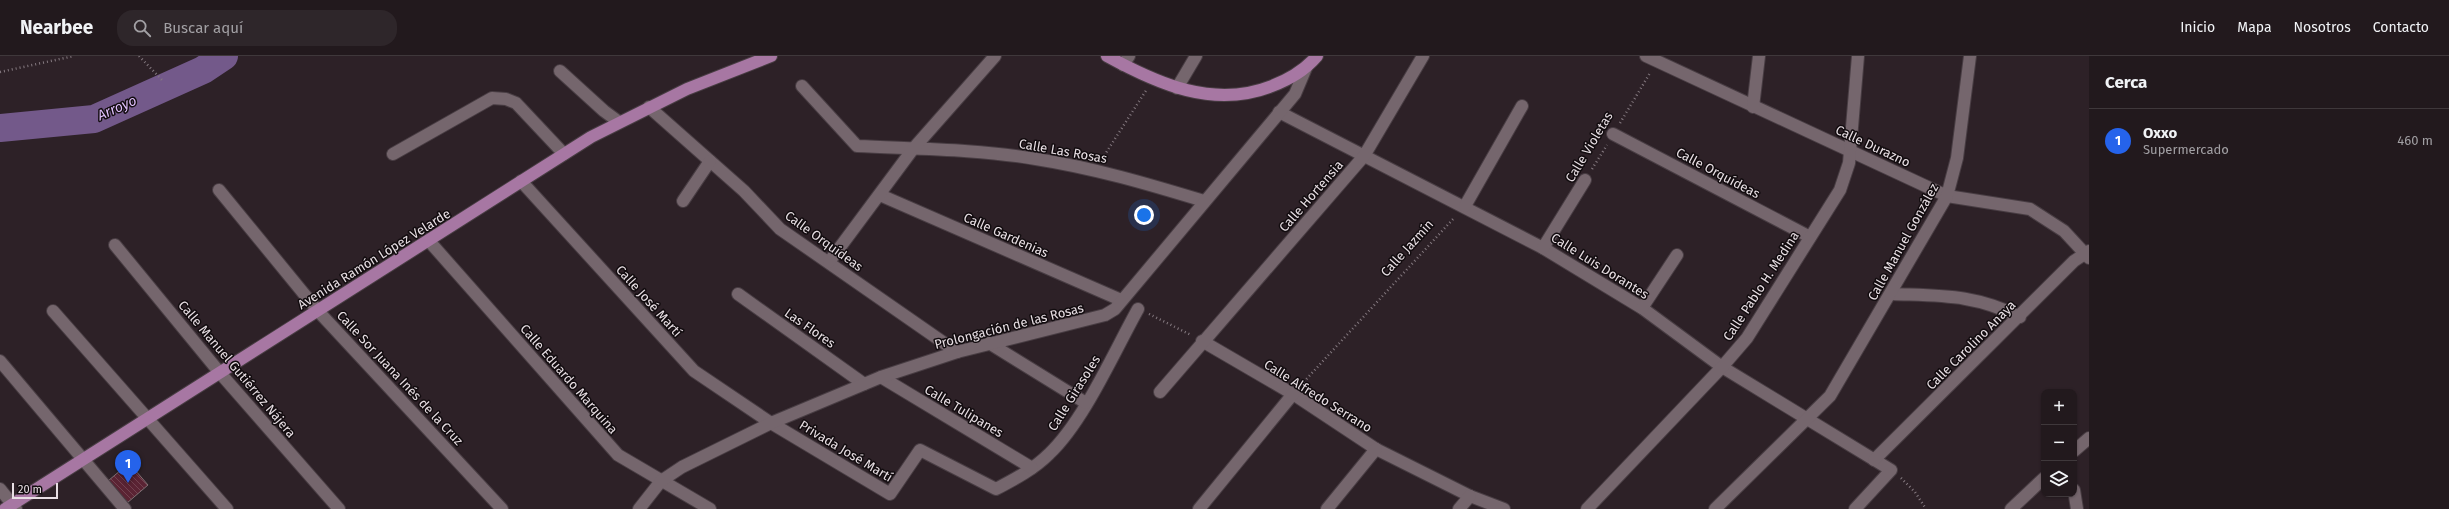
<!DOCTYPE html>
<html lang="es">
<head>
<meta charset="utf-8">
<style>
  :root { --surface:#22191d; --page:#2e262a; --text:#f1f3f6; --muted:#a2a0a4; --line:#3f383b; --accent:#2563eb }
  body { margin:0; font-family:"Fira Sans",sans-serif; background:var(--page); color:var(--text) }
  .controls { position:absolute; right:12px; bottom:12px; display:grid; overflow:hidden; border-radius:8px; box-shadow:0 1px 3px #0004 }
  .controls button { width:36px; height:36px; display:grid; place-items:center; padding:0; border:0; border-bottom:1px solid var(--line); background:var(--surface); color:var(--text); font:20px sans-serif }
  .scale { position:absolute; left:12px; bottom:10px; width:46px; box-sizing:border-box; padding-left:4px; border:2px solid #e8dfe4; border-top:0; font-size:11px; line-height:14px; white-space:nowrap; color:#e8dfe4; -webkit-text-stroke:3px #120c0f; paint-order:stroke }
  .you { position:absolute; left:1144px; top:159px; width:14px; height:14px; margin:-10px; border:3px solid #fff; border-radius:50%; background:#1a73e8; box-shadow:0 0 0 6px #1a73e833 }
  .badge { display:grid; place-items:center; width:26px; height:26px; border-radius:50%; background:var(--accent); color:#fff; font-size:13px; font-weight:700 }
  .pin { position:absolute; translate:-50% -33px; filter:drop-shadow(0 1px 2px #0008) }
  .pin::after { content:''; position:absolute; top:21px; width:14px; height:12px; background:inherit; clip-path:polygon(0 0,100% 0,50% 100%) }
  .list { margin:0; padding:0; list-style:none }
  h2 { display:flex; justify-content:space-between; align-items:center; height:52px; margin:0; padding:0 16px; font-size:17px }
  h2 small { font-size:13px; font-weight:400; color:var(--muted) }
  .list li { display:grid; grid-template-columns:26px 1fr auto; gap:12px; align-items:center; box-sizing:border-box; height:64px; padding:0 16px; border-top:1px solid var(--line) }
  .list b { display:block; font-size:15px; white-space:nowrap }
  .list p { margin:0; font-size:13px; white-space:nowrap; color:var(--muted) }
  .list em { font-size:13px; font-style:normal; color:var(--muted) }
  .icon { flex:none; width:22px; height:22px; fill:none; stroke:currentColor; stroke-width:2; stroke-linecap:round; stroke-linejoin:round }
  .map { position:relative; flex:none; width:2089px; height:453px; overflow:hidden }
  header { display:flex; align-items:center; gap:24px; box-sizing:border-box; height:56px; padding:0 20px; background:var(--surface); border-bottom:1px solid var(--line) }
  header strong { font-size:19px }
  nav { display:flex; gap:22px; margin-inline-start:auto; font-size:14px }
  .search { width:280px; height:36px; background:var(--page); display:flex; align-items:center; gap:10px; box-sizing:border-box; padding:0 14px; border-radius:16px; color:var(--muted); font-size:15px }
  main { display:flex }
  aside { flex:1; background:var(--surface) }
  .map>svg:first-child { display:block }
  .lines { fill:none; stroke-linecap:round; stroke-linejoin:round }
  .river { stroke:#73598a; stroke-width:28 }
  .building { fill:url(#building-back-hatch); stroke:#807073 }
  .minor-casing { stroke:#483d43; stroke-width:14 }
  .major-casing { stroke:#483d43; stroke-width:14 }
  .path { stroke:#857a80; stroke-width:2.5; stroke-dasharray:1 3; stroke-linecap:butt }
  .minor { stroke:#75666d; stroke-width:12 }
  .major { stroke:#a777a3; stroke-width:12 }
  .labels { text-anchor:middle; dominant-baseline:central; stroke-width:3; stroke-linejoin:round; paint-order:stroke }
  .street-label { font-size:13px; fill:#e8dfe4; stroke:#120c0f }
  .water-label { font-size:14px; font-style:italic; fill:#debefa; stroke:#120c0f }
</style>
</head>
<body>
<header>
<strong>Nearbee</strong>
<div class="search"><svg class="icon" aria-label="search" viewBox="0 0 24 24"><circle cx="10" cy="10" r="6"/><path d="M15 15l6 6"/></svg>Buscar aquí</div>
<nav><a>Inicio</a><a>Mapa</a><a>Nosotros</a><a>Contacto</a></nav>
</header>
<main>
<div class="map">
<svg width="2089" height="453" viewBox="0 0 2089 453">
  <defs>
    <pattern id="building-back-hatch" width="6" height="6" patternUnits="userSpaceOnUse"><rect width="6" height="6" fill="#5a2333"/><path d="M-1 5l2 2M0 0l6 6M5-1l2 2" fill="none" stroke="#724250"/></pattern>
  </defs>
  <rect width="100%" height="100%" fill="#2d2127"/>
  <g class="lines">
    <polyline class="river" points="0,72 94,63 203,14 224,0"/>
  </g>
  <polygon class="building" points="129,407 148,429 127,447 108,425"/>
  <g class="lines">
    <defs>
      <g id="minor">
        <polyline points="1646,0 1947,140 2030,153 2064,175 2089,202"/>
        <polyline points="1123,9 1129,0"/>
        <polyline points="560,15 604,55 619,66"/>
        <path d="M802,30l55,60c60,3 120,3 179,13 58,9 112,25 168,42"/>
        <polyline points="1177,32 1196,0"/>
        <polyline points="649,51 744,135 780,173 957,296"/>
        <polyline points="1753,51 1759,0"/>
        <polyline points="1279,56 1543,192 1642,252 1722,311 1891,414 1855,453"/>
        <polyline points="1613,78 1810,181"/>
        <polyline points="393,98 492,42 506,43 516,47 564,98"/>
        <path d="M521,125l173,190 77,52 119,71 30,-44 76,39c19,-10 38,-20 53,-35 35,-33 65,-102 89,-145"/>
        <polyline points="219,134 318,255 502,453"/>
        <polyline points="880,139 1121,244"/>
        <polyline points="683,145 710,105"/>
        <polyline points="1465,150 1522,50"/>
        <polyline points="429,185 618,399 710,453"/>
        <polyline points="115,189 220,317 339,453"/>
        <polyline points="1543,192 1585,124"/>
        <polyline points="829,206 913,93 995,0"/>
        <polyline points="738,238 864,328"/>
        <path d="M1892,238c49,2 82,0 128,23"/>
        <polyline points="1642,252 1677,199"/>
        <polyline points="53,255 227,453"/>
        <polyline points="1202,285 1293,338 1376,393 1470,440 1504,453"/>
        <polyline points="989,287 1086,347"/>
        <polyline points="0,305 125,453"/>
        <polyline points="881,321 1032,412"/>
        <polyline points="1160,336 1364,100 1423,0"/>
        <polyline points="2074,395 2089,382"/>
        <polyline points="1874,404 2074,205 2089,195"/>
        <polyline points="0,433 16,453"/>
        <polyline points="2074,434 2077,453"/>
        <polyline points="639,453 661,425 682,411 771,367 881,321 957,296 1105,259 1115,253 1295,38 1306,12"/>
        <polyline points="1199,453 1293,338"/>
        <polyline points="1327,453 1376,393"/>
        <polyline points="1459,453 1470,440"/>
        <polyline points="1587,453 1722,311 1747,282 1840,134 1849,107 1858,0"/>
        <polyline points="1715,453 1830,340 1947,140 1957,102 1970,0"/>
        <polyline points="2011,453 2044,422"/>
      </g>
      <g id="major">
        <path d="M1107,0c51,28 107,53 165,30 18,-7 32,-15 45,-30"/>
        <polyline points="5,453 591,81 687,33 771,0"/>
      </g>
    </defs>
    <use href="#minor" class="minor-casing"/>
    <use href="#major" class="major-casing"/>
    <g class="path">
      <polyline points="139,0 163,25"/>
      <polyline points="0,16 74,0"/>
      <polyline points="1620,67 1650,17"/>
      <polyline points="1102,103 1147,33"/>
      <polyline points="1592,113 1607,89"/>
      <polyline points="1149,258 1191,279"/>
      <polyline points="1301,329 1454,162"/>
      <polyline points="1901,422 1915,436 1926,453"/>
    </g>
    <use href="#minor" class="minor"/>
    <use href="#major" class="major"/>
  </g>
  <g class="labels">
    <g class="street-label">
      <text transform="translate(1873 90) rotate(25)">Calle Durazno</text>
      <text transform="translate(1589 91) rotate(-59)">Calle Violetas</text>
      <text transform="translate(1063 95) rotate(10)">Calle Las Rosas</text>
      <text transform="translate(1718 117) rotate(28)">Calle Orquídeas</text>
      <text transform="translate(1311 140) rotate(-49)">Calle Hortensia</text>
      <text transform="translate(1006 179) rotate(24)">Calle Gardenias</text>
      <text transform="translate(824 185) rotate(36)">Calle Orquídeas</text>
      <text transform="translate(1903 186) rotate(-61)">Calle Manuel González</text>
      <text transform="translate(1407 192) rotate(-48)">Calle Jazmín</text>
      <text transform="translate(374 203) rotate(-32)">Avenida Ramón López Velarde</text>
      <text transform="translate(1600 210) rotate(32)">Calle Luis Dorantes</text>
      <text transform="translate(1761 230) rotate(-57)">Calle Pablo H. Medina</text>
      <text transform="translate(649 245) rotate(48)">Calle José Martí</text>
      <text transform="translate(1009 270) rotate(-14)">Prolongación de las Rosas</text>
      <text transform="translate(810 272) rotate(35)">Las Flores</text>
      <text transform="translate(1971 289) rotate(-45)">Calle Carolino Anaya</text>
      <text transform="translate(237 313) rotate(50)">Calle Manuel Gutiérrez Nájera</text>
      <text transform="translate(400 322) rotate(47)">Calle Sor Juana Inés de la Cruz</text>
      <text transform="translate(569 323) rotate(49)">Calle Eduardo Marquina</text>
      <text transform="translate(1074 337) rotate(-58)">Calle Girasoles</text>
      <text transform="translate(1318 340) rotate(32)">Calle Alfredo Serrano</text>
      <text transform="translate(964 355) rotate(31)">Calle Tulipanes</text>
      <text transform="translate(846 395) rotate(31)">Privada José Martí</text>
    </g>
    <g class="water-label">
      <text transform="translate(117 52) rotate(-24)">Arroyo</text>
    </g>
  </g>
</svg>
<div class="controls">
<button>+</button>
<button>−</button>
<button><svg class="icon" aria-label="layers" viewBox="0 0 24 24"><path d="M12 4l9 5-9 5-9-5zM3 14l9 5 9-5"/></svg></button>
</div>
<div class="scale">20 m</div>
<div class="you"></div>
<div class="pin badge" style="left:128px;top:427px">1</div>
</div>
<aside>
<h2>Cerca<small></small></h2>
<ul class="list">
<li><span class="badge">1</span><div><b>Oxxo</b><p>Supermercado</p></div><em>460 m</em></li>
</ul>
</aside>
</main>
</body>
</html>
